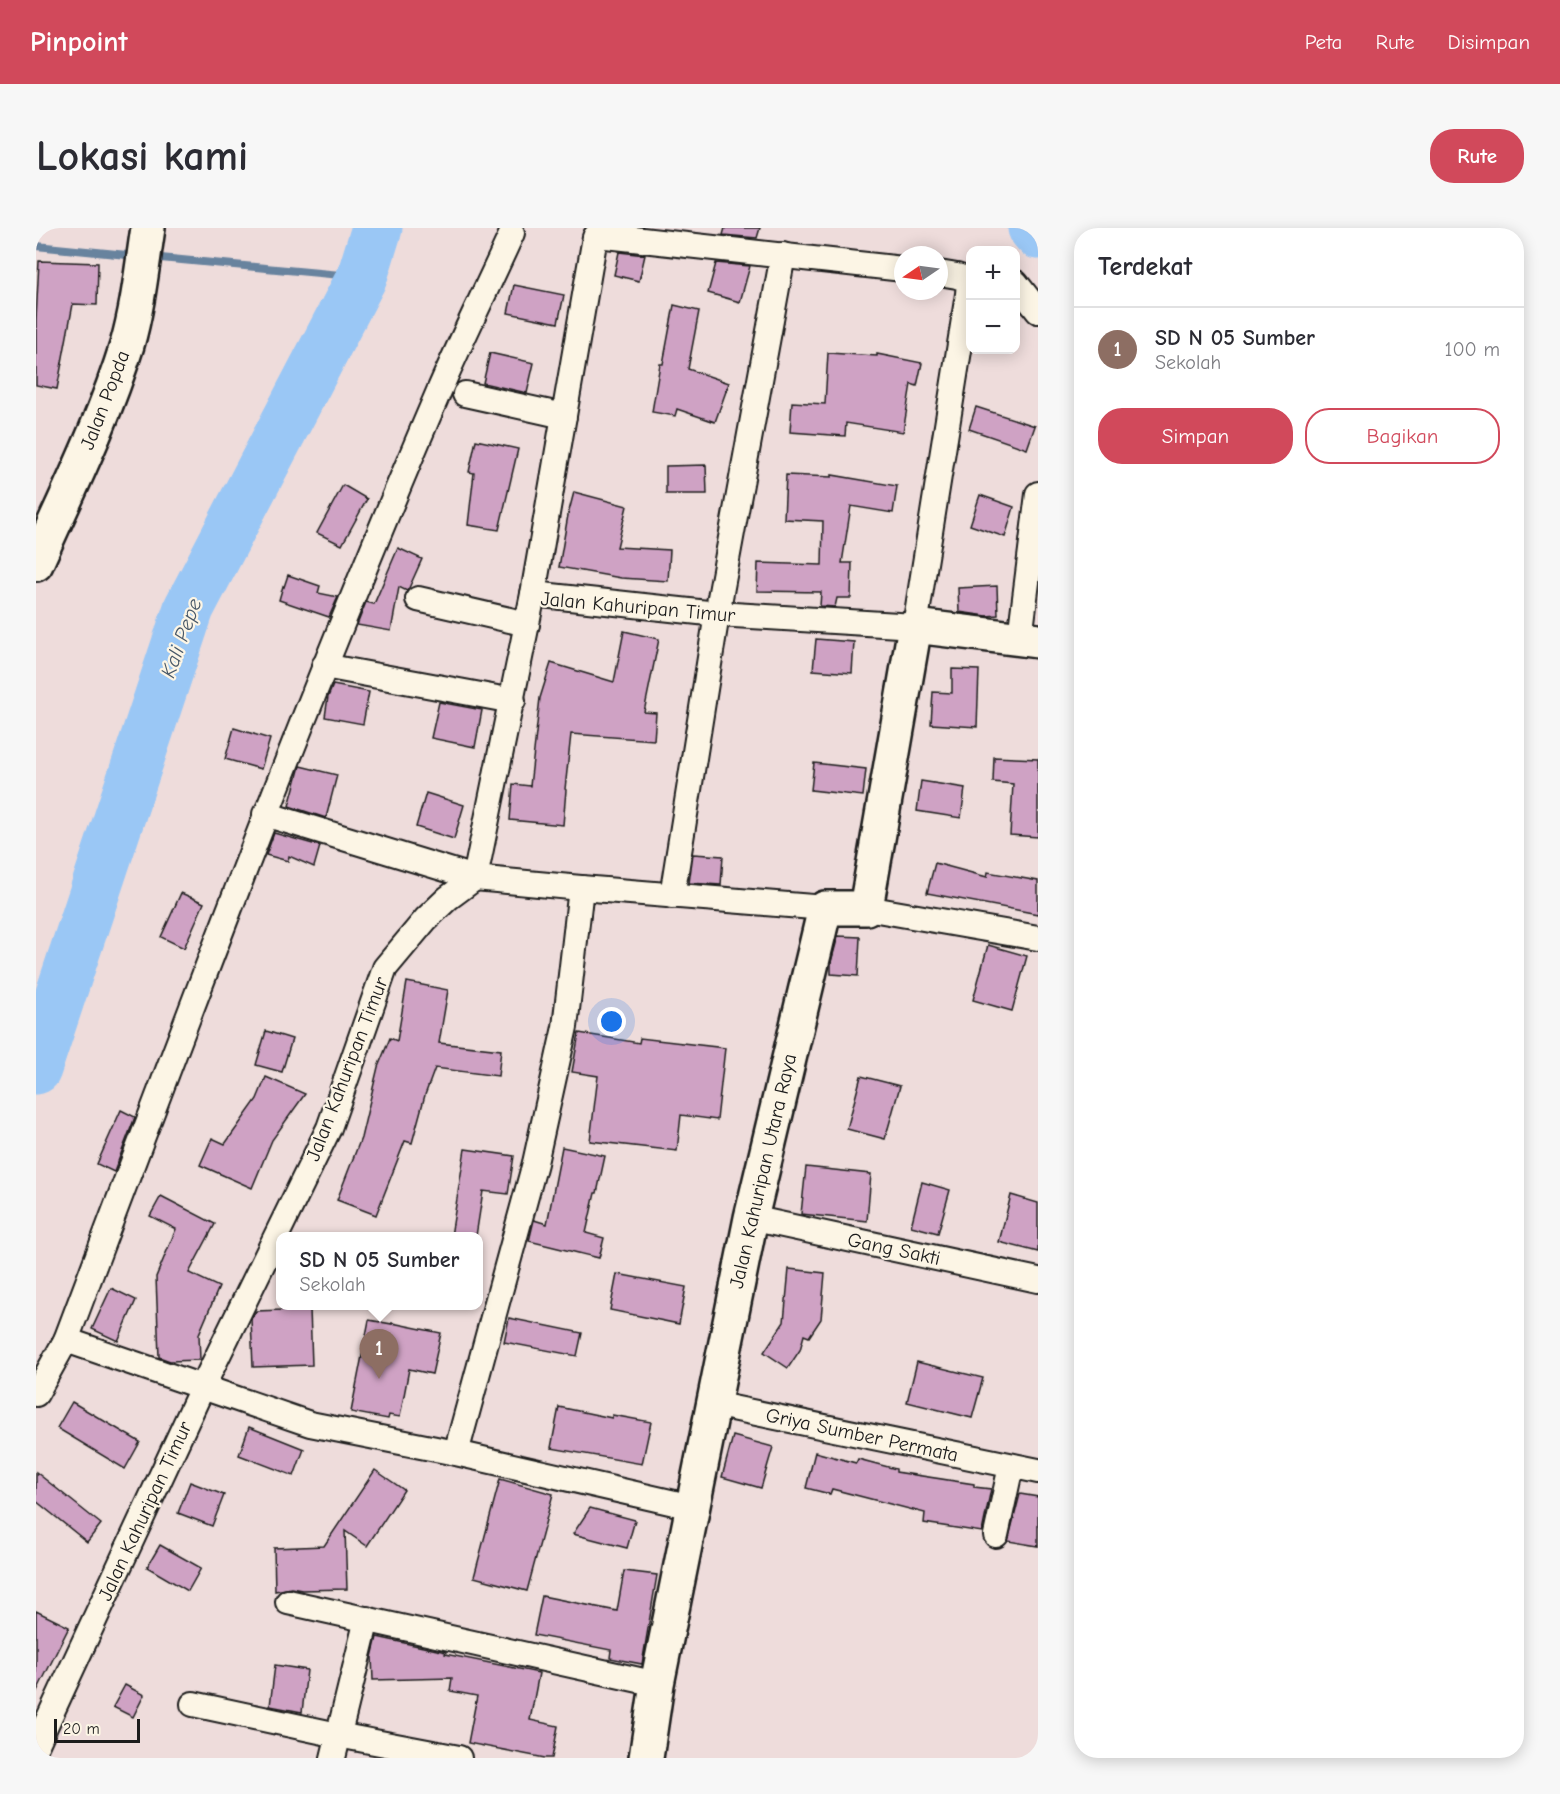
<!DOCTYPE html>
<html lang="id">
<head>
<meta charset="utf-8">
<style>
  :root { --surface:#fff; --page:#f7f7f7; --text:#2b2b33; --muted:#7c7c81; --line:#e1e1e2; --accent:#d1495b }
  body { margin:0; font-family:"Comic Neue",sans-serif; background:var(--page); color:var(--text) }
  .controls { position:absolute; right:18px; top:18px; display:grid; overflow:hidden; border-radius:12px; box-shadow:0 3px 15px #0003 }
  .controls button { width:54px; height:54px; display:grid; place-items:center; padding:0; border:0; border-bottom:2px solid var(--line); background:var(--surface); color:var(--text); font:30px sans-serif }
  .compass { position:absolute; left:858px; top:18px; width:54px; height:54px; border-radius:50%; background:var(--surface); box-shadow:0 3px 15px #0003; rotate:257deg }
  .scale { position:absolute; left:18px; bottom:15px; width:86px; box-sizing:border-box; padding-left:6px; border:3px solid #1c1c1c; border-top:0; font-size:16px; line-height:21px; white-space:nowrap; color:#1c1c1c; -webkit-text-stroke:4px #fcf5e5; paint-order:stroke }
  .you { position:absolute; left:576px; top:794px; width:21px; height:21px; margin:-15px; border:4px solid #fff; border-radius:50%; background:#1a73e8; box-shadow:0 0 0 9px #1a73e833 }
  .badge { display:grid; place-items:center; width:39px; height:39px; border-radius:50%; background:var(--accent); color:#fff; font-size:20px; font-weight:700 }
  .pin { position:absolute; translate:-50% -50px; filter:drop-shadow(0 2px 3px #0008) }
  .pin::after { content:''; position:absolute; top:32px; width:21px; height:18px; background:inherit; clip-path:polygon(0 0,100% 0,50% 100%) }
  .popup { position:absolute; left:240px; top:1004px; width:207px; height:78px; box-sizing:border-box; display:grid; place-content:center; border-radius:12px; background:var(--surface); filter:drop-shadow(0 2px 4px #0005); font-size:20px; white-space:nowrap; color:var(--muted) }
  .popup b { font-size:22px; color:var(--text) }
  .popup::after { content:''; position:absolute; left:50%; top:100%; margin-left:-12px; border:12px solid transparent; border-top-color:var(--surface) }
  .list { margin:0; padding:0; list-style:none }
  h2 { display:flex; justify-content:space-between; align-items:center; height:78px; margin:0; padding:0 24px; font-size:26px }
  h2 small { font-size:20px; font-weight:400; color:var(--muted) }
  .list li { display:grid; grid-template-columns:39px 1fr auto; gap:18px; align-items:center; box-sizing:border-box; height:84px; padding:0 24px; border-top:2px solid var(--line) }
  .list b { display:block; font-size:22px; white-space:nowrap }
  .list p { margin:0; font-size:20px; white-space:nowrap; color:var(--muted) }
  .list em { font-size:20px; font-style:normal; color:var(--muted) }
  .actions { display:flex; gap:12px; padding:18px 24px }
  .actions a { flex:1; padding:14px 0; border:2px solid var(--accent); border-radius:24px; text-align:center; font-size:21px; color:var(--accent) }
  .actions .main { background:var(--accent); color:#fff }
  .map { position:relative; flex:none; width:1002px; height:1530px; overflow:hidden; border-radius:24px }
  header { display:flex; align-items:center; gap:36px; box-sizing:border-box; height:84px; padding:0 30px; background:var(--accent); color:#fff }
  header strong { font-size:28px }
  nav { display:flex; gap:33px; margin-inline-start:auto; font-size:21px }
  .intro { display:flex; align-items:center; justify-content:space-between; box-sizing:border-box; height:144px; padding:0 36px }
  h1 { margin:0; font-size:42px }
  .button { padding:15px 27px; border-radius:24px; background:var(--accent); color:#fff; font-size:21px; font-weight:700 }
  main { display:flex; gap:36px; padding:0 36px }
  aside { flex:1; background:var(--surface); border-radius:24px; box-shadow:0 3px 15px #0003 }
  .map>svg:first-child { display:block }
  .lines { fill:none; stroke-linecap:round; stroke-linejoin:round }
  .stream { stroke:#68839e; stroke-width:8 }
  .river { stroke:#9ac7f5; stroke-width:51 }
  .building { fill:#cfa2c4; stroke:#1c1c1c; stroke-width:1.5 }
  .street-casing { stroke:#1c1c1c; stroke-width:28 }
  .secondary-casing { stroke:#1c1c1c; stroke-width:38 }
  .street { stroke:#fcf5e5; stroke-width:24 }
  .secondary { stroke:#fcf5e5; stroke-width:33 }
  .labels { text-anchor:middle; dominant-baseline:central; stroke-width:4.5; stroke-linejoin:round; paint-order:stroke }
  .street-label { font-size:20px; fill:#1c1c1c; stroke:#fcf5e5 }
  .water-label { font-size:21px; font-style:italic; fill:#485868; stroke:#fcf5e5 }
</style>
</head>
<body>
<header>
<strong>Pinpoint</strong>
<nav><a>Peta</a><a>Rute</a><a>Disimpan</a></nav>
</header>
<div class="intro"><h1>Lokasi kami</h1><a class="button">Rute</a></div>
<main>
<div class="map">
<svg width="1002" height="1530" viewBox="0 0 1002 1530">
  <rect width="100%" height="100%" fill="#eedcdb"/>
  <filter id="ink" filterUnits="userSpaceOnUse"><feTurbulence type="fractalNoise" baseFrequency=".0167" numOctaves="2"/><feDisplacementMap in="SourceGraphic" scale="12" xChannelSelector="R" yChannelSelector="G"/><feConvolveMatrix kernelMatrix="1 2 1 2 8 2 1 2 1" color-interpolation-filters="sRGB"/></filter>
  <g filter="url(#ink)">
    <g class="lines">
      <g class="stream">
        <polyline points="0,18 101,28"/>
        <polyline points="114,29 326,49"/>
      </g>
      <g class="river">
        <polyline points="997,0 1002,6"/>
        <polyline points="0,841 153,380 326,49 341,0"/>
      </g>
    </g>
    <g class="building">
      <polygon points="689,0 724,0 721,10 687,7"/>
      <polygon points="583,24 609,27 603,53 578,47"/>
      <polygon points="3,33 62,35 61,77 37,76 21,161 0,157 0,92"/>
      <polygon points="680,35 714,38 704,74 672,65"/>
      <polygon points="478,57 528,67 522,95 472,85"/>
      <polygon points="638,77 663,83 652,141 693,155 679,194 641,181 639,188 616,184 624,136 627,136"/>
      <polygon points="454,125 498,135 491,165 447,155"/>
      <polygon points="792,125 841,128 841,126 886,135 881,158 875,156 867,204 810,195 809,208 754,204 756,174 789,176"/>
      <polygon points="940,179 999,198 991,221 933,201"/>
      <polygon points="440,212 482,221 463,302 432,297 438,245 433,244"/>
      <polygon points="670,237 671,266 630,266 630,238"/>
      <polygon points="750,247 796,249 796,247 861,258 857,285 815,278 806,335 816,335 815,370 801,370 799,379 784,378 785,364 721,363 722,335 786,337 787,293 748,291"/>
      <polygon points="307,257 331,271 306,317 281,305"/>
      <polygon points="538,264 591,278 581,319 634,322 632,353 585,350 523,339 532,287"/>
      <polygon points="944,267 978,279 969,309 934,297"/>
      <polygon points="362,320 386,331 373,360 371,363 363,359 355,403 321,397 330,374 338,376"/>
      <polygon points="252,347 284,358 282,365 302,369 293,389 243,372 247,358 248,359"/>
      <polygon points="961,358 962,387 951,388 923,384 922,360"/>
      <polygon points="588,403 623,411 608,484 620,485 618,512 535,506 529,561 530,562 527,597 474,592 477,556 494,558 504,470 515,435 578,454"/>
      <polygon points="780,411 818,414 816,445 777,442"/>
      <polygon points="916,441 943,442 941,499 895,496 897,464 916,465"/>
      <polygon points="297,457 333,464 327,496 289,489 292,469"/>
      <polygon points="403,474 446,482 439,519 395,510"/>
      <polygon points="198,500 234,511 225,541 189,531"/>
      <polygon points="958,529 1002,531 1002,609 974,607 977,556 957,554"/>
      <polygon points="778,535 830,541 827,568 775,562"/>
      <polygon points="264,538 301,547 290,590 253,578"/>
      <polygon points="885,553 929,560 925,590 881,583"/>
      <polygon points="390,565 428,577 418,611 380,599"/>
      <polygon points="238,605 284,618 278,639 253,628 252,633 230,627"/>
      <polygon points="657,626 687,628 685,657 653,655"/>
      <polygon points="899,635 951,649 952,644 1002,653 1002,686 891,665"/>
      <polygon points="145,665 168,675 148,720 125,709"/>
      <polygon points="802,708 824,709 822,748 795,746 795,734"/>
      <polygon points="952,717 991,728 976,783 937,772"/>
      <polygon points="371,754 412,762 403,815 465,822 462,848 399,840 389,867 376,915 369,913 340,987 301,972 325,910 342,839 354,810 361,813"/>
      <polygon points="230,803 256,811 246,844 220,837"/>
      <polygon points="543,805 603,815 604,810 689,820 681,892 645,887 641,923 554,913 562,848 536,844"/>
      <polygon points="825,848 864,858 849,911 811,901"/>
      <polygon points="230,849 269,866 236,912 216,960 164,937 176,910 189,916 221,871"/>
      <polygon points="85,882 99,889 78,944 61,936"/>
      <polygon points="526,919 569,928 561,965 559,965 550,1005 568,1010 563,1030 493,1013 498,992 511,996"/>
      <polygon points="429,921 478,928 472,966 447,963 440,1008 415,1008"/>
      <polygon points="770,939 835,946 831,993 765,986"/>
      <polygon points="886,954 914,962 902,1005 875,998"/>
      <polygon points="975,967 1002,975 1002,1024 963,1014"/>
      <polygon points="125,968 179,996 153,1045 183,1059 163,1106 164,1132 134,1133 123,1129 120,1049 140,1001 114,988"/>
      <polygon points="753,1041 789,1045 785,1091 773,1109 768,1107 764,1122 752,1140 728,1124 748,1094"/>
      <polygon points="581,1046 650,1059 643,1096 574,1082"/>
      <polygon points="75,1060 100,1072 82,1113 56,1101"/>
      <polygon points="274,1081 276,1137 217,1139 215,1091 220,1083"/>
      <polygon points="473,1090 546,1105 541,1128 468,1114"/>
      <polygon points="333,1092 356,1096 356,1095 405,1105 396,1146 373,1141 364,1189 353,1187 352,1191 315,1184"/>
      <polygon points="881,1134 947,1150 936,1190 871,1174"/>
      <polygon points="36,1174 104,1214 89,1241 21,1200"/>
      <polygon points="523,1179 576,1190 576,1187 615,1194 606,1236 515,1220"/>
      <polygon points="213,1199 268,1221 258,1248 203,1227"/>
      <polygon points="697,1208 737,1219 725,1260 686,1249"/>
      <polygon points="779,1224 820,1235 822,1231 860,1241 860,1244 938,1256 938,1259 955,1261 946,1304 888,1295 889,1285 796,1261 794,1266 770,1260"/>
      <polygon points="339,1242 368,1262 331,1318 309,1303 311,1361 266,1362 255,1360 239,1363 238,1320 288,1318"/>
      <polygon points="0,1244 65,1296 51,1314 0,1273"/>
      <polygon points="464,1251 517,1266 491,1363 438,1349"/>
      <polygon points="154,1254 188,1267 176,1298 142,1285"/>
      <polygon points="984,1266 1002,1269 1002,1318 972,1313"/>
      <polygon points="554,1280 599,1292 591,1320 537,1306"/>
      <polygon points="124,1317 165,1340 152,1363 111,1339"/>
      <polygon points="588,1343 621,1347 606,1436 574,1430 575,1422 498,1407 506,1368 581,1383"/>
      <polygon points="0,1383 33,1399 0,1465"/>
      <polygon points="341,1409 410,1424 409,1426 503,1445 494,1492 522,1498 516,1530 509,1530 432,1515 441,1468 414,1463 416,1450 337,1452 336,1429"/>
      <polygon points="239,1437 271,1442 266,1484 234,1478"/>
      <polygon points="89,1457 108,1467 97,1489 77,1479"/>
    </g>
    <g class="lines">
      <defs>
        <g id="street">
          <polyline points="980,55 1002,83"/>
          <polyline points="429,166 528,188"/>
          <polyline points="497,366 559,9 561,7 867,41"/>
          <polyline points="382,371 491,396"/>
          <polyline points="984,410 1002,266"/>
          <polyline points="288,438 477,473"/>
          <polyline points="229,586 439,650 545,660 789,680"/>
          <polyline points="636,668 681,386 747,27"/>
          <polyline points="830,680 1002,710"/>
          <polyline points="715,990 1002,1052"/>
          <polyline points="30,1112 274,1196 420,1225 656,1279"/>
          <path d="M0,1166l30,-54c120,-318 239,-637 373,-949 23,-53 49,-105 73,-158"/>
          <polyline points="677,1176 1002,1243"/>
          <polyline points="420,1225 499,935 529,799 545,660"/>
          <polyline points="960,1307 975,1238"/>
          <polyline points="252,1374 621,1456"/>
          <polyline points="157,1476 302,1507 423,1530"/>
          <polyline points="0,1518 166,1160 293,900 349,740 390,691 412,670 439,650 497,366 681,386 879,398 932,66 933,52 921,48 903,45"/>
          <polyline points="297,1530 331,1391"/>
        </g>
        <g id="secondary">
          <path d="M0,336c32,-72 68,-144 91,-219 11,-38 15,-78 21,-117"/>
          <polyline points="610,1530 621,1456 715,990 789,680 830,680 879,398 1002,413"/>
        </g>
      </defs>
      <use href="#street" class="street-casing"/>
      <use href="#secondary" class="secondary-casing"/>
      <use href="#street" class="street"/>
      <use href="#secondary" class="secondary"/>
    </g>
  </g>
  <g class="labels">
    <g class="street-label">
      <text transform="translate(69 172) rotate(-69)">Jalan Popda</text>
      <text transform="translate(602 379) rotate(5)">Jalan Kahuripan Timur</text>
      <text transform="translate(311 841) rotate(-69)">Jalan Kahuripan Timur</text>
      <text transform="translate(727 943) rotate(-77)">Jalan Kahuripan Utara Raya</text>
      <text transform="translate(858 1021) rotate(12)">Gang Sakti</text>
      <text transform="translate(826 1207) rotate(12)">Griya Sumber Permata</text>
      <text transform="translate(109 1283) rotate(-65)">Jalan Kahuripan Timur</text>
    </g>
    <g class="water-label">
      <text transform="translate(145 410) rotate(-70)">Kali Pepe</text>
    </g>
  </g>
</svg>
<div class="controls">
<button>+</button>
<button>−</button>
</div>
<svg class="compass" viewBox="-18 -18 36 36"><path d="M0-13l5 13h-10z" fill="#e53935"/><path d="M0 13l5-13h-10z" fill="#7c7c81"/></svg>
<div class="scale">20 m</div>
<div class="you"></div>
<div class="pin badge" style="left:343px;top:1151px;background:#8d6e63">1</div>
<div class="popup"><b>SD N 05 Sumber</b>Sekolah</div>
</div>
<aside>
<h2>Terdekat<small></small></h2>
<ul class="list">
<li><span class="badge" style="background:#8d6e63">1</span><div><b>SD N 05 Sumber</b><p>Sekolah</p></div><em>100 m</em></li>
</ul>
<div class="actions"><a class="main">Simpan</a><a>Bagikan</a></div>
</aside>
</main>
</body>
</html>
